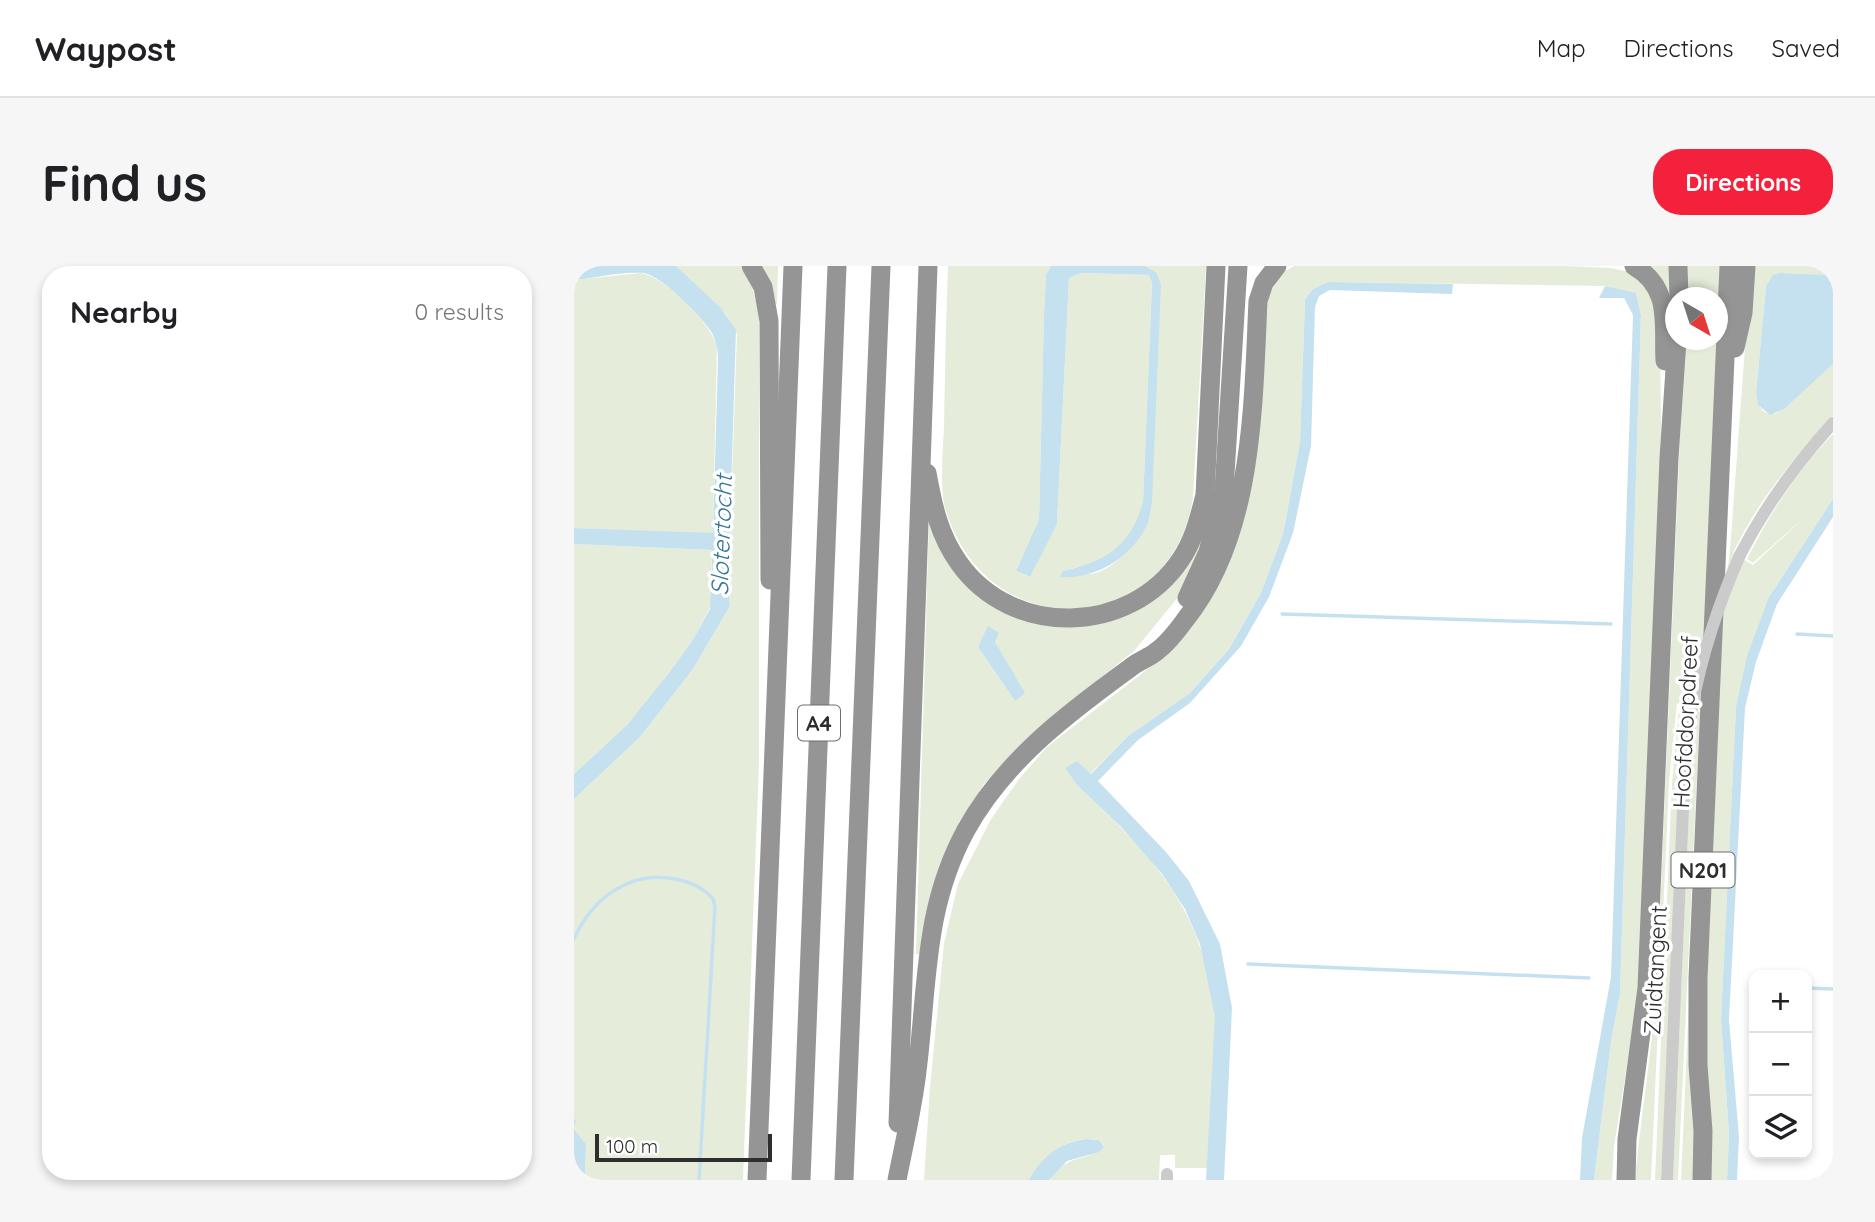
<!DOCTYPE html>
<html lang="en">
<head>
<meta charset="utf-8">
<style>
  :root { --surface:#fff; --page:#f6f6f6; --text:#202124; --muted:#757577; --line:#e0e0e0; --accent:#f4213c }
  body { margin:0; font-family:Quicksand,sans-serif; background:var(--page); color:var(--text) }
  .controls { position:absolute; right:21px; bottom:21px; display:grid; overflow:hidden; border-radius:14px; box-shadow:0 4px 10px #0003 }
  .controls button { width:63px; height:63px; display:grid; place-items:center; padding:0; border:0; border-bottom:2px solid var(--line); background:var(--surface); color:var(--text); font:35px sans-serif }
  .compass { position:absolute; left:1091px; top:21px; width:63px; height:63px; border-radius:50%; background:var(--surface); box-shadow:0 4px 10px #0003; rotate:141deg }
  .scale { position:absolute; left:21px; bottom:18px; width:177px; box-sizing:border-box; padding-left:7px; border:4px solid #2e2e2e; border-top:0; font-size:19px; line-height:24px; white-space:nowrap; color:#2e2e2e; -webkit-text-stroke:5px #fff; paint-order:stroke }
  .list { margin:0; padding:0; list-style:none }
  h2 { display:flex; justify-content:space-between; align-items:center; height:91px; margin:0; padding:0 28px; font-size:30px }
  h2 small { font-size:23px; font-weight:400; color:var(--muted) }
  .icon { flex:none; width:38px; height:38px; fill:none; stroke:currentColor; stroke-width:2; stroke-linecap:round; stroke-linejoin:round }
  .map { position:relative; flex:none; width:1259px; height:914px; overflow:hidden; border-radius:28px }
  header { display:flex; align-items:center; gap:42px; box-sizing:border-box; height:98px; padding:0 35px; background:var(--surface); border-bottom:2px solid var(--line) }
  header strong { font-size:33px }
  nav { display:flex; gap:38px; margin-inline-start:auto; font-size:24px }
  .intro { display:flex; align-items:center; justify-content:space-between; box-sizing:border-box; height:168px; padding:0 42px }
  h1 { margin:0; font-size:49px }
  .button { padding:18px 32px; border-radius:28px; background:var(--accent); color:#fff; font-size:24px; font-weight:700 }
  main { display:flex; gap:42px; padding:0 42px }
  aside { flex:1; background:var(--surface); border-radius:28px; box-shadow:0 4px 10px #0003 }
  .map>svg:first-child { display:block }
  .green { fill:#e5edda; fill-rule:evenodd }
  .water { fill:#c5e1ef }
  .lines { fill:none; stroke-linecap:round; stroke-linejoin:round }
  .stream { stroke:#c5e1ef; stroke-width:3.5 }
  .minor { stroke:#cbcbcb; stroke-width:12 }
  .highway { stroke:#959595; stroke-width:19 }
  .minor-bridge { stroke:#cbcbcb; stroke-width:12 }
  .labels { text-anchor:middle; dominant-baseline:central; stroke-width:7; stroke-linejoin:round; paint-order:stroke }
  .shield { fill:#fff; stroke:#6d6d6d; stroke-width:2 }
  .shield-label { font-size:21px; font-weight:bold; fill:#2e2e2e }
  .street-label { font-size:23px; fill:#2e2e2e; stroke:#fff }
  .water-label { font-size:24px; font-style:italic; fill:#357797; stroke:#fff }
</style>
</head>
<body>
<header>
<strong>Waypost</strong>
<nav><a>Map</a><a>Directions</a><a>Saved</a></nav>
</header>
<div class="intro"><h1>Find us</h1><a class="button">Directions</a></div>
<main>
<aside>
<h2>Nearby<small>0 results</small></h2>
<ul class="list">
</ul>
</aside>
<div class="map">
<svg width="1259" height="914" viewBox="0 0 1259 914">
  <rect width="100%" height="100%" fill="#fff"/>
  <g class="green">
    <polygon points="102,0 166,0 178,19 185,48 185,498 169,914 11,914 12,878 0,863 0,533 66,471 119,403 156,340 154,323 163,68 152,48"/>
    <polygon points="185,0 204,0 203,38 199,37"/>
    <path d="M374,0h103l-5,9 -2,39 -5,205 -23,52 13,6 28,-53 12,-246 12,-5 69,2 2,8 -9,219c-13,47 -36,58 -80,69 7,1 15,3 23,3 27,1 46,-31 61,-49l9,-253 -11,-6h61l-13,232c-22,141 -204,151 -247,13 -7,-22 -3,-62 -2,-85 1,-54 2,-107 4,-160z"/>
    <path d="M720,0h270l47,2 24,5 19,19 6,20 1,122 -22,556 -25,157 -2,33h-18l17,-138 9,-48 21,-679 -5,-21 -31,-8 -277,-4 -15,7 -8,10 -5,143 -17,92 -22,59 -32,56 -39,44 -62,43 -50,50c62,59 118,112 132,201 2,10 5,21 5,31 1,50 -5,100 -8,150h-32v-13h-15l-1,25h-110c21,-28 35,-17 55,-33l-5,-7c-29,-6 -57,15 -70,40h-105l6,-93 14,-144 14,-59 33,-65 28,-40 28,-32 98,-76 44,-46 26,-40 54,-291 14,-22z"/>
    <polygon points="1069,0 1096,0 1101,31 1094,32"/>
    <path d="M1113,0h38l-29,914h-15l21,-470 -25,-7 -8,79 -18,398h-16c6,-65 17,-130 22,-195l27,-645h33v-42l-31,-1z"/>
    <path d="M1177,0h82v9l-53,-2 -14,13 -10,107c2,14 6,23 21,20l56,-49v52c-39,41 -76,86 -100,137l20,12 53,-49 -53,47 -6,-4c23,-46 50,-88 86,-125v65l-64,98 -33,110 -15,312 8,115 -2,46h-19l-5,-123 17,-421 10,-86z"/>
    <path d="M66,7c25,3 70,50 77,73l-4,188 -139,-6v-248z"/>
    <path d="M645,145l1,17 -15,116 -26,52 -45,55 -97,78 -28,27 -25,28 -19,31 -43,139h-6l13,-435 46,71 113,32 93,-56 32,-154zM424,367l-3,8 20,60 -37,-54z"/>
    <polygon points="0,278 138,284 137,340 118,375 76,432 54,458 0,508"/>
    <polygon points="1105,440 1110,442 1087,914 1081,914 1098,517"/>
    <polygon points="1123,445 1126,446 1104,914 1099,914 1116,518"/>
  </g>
  <g class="water">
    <path d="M16,0h86l45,42 15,22 -8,259 2,17 -37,63 -53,68 -66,62v-25l54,-50 40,-50 24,-33 18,-32 1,-18 -3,-1 1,-3h3v-37l-138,-6v-16l139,5 5,-174c0,-10 -2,-18 -6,-26 -10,-16 -50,-57 -68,-60 -22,-2 -48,5 -70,7v-12z"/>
    <path d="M477,0h94l11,6 5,13 -9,218c-2,7 -2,15 -5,22 -15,32 -52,55 -87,52l3,-6c43,-10 67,-24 80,-69l9,-219 -3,-8 -68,-2 -12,5 -12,246 -27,53 -14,-6 23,-52 5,-205 2,-39z"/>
    <polygon points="1206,7 1259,9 1259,98 1210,143 1196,149 1184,139 1182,127 1192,20 1199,9"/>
    <polygon points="754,16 879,18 878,28 756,24 745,30 741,41 737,180 719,267 695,331 667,380 616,437 564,474 524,515 592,586 615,615 646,678 658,742 650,914 632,914 641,751 626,678 611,643 588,608 548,562 504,520 491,502 503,495 517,508 554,470 616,427 655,383 687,327 709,268 726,176 731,33 739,23"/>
    <polygon points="1031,20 1062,27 1067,49 1046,728 1037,776 1020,914 1006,914 1008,872 1037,711 1059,49 1050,32 1025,32"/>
    <polygon points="1259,233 1259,251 1203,338 1182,396 1171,442 1155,754 1165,871 1163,914 1153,914 1155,868 1147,753 1162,441 1173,390 1195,331"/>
    <polygon points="414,360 425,367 421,376 451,427 441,435 404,381"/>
    <polygon points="0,863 12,878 11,914 0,914"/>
    <path d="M512,873l13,1 5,7 -5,5 -32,9 -18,19h-20c12,-23 31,-38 57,-41z"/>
  </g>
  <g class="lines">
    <g class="stream">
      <polyline points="708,348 1037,358"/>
      <polyline points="1223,368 1259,370"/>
      <path d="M0,673c19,-42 58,-71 106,-59 12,3 25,9 33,19l2,8 -16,273"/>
      <polyline points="674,698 1015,712"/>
      <polyline points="1233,722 1259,723"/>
      <polyline points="0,855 0,856"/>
    </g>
    <g class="minor">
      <path d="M1166,289c25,-49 56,-91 93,-132"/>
      <polyline points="593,914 593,908"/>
      <polyline points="1093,914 1110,521 1118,441"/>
    </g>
    <g class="highway">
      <polyline points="177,0 189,21 195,55 196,314"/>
      <path d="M1060,0c38,22 29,58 31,95"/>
      <polyline points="1104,0 1105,32"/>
      <polyline points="1161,82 1169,47 1172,0"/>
      <path d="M353,207c6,33 12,62 32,90 53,75 171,73 222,-4 13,-19 18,-41 24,-64l11,-229"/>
      <polyline points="613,332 634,286 650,224 664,0"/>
      <polyline points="324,857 354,0"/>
      <polyline points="183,914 219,0"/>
      <polyline points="227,914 263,0"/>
      <polyline points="270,914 307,0"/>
      <path d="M323,914c7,-36 16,-73 20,-109 11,-86 6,-162 49,-241 38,-69 102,-117 164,-162 8,-7 19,-10 27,-17 11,-8 20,-20 28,-31 69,-86 68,-214 73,-319l6,-18 13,-17"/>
      <polyline points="1052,914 1053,873 1073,722 1095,192 1103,74"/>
      <polyline points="1128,914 1129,865 1124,799 1124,712 1155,0"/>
    </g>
    <path class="minor-bridge" d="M1118,441c10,-53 26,-102 48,-152"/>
  </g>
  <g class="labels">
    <g class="shield">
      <rect x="224" y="439.5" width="42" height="35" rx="5"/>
      <rect x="1097.5" y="586.5" width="63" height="35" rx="5"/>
    </g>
    <g class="shield-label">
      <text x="245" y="457">A4</text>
      <text x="1129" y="604">N201</text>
    </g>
    <g class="street-label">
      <text transform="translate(1111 456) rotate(-87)">Hoofddorpdreef</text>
      <text transform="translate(1081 704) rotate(-87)">Zuidtangent</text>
    </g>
    <g class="water-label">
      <text transform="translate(147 269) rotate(-88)">Slotertocht</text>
    </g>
  </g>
</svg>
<div class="controls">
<button>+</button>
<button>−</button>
<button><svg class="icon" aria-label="layers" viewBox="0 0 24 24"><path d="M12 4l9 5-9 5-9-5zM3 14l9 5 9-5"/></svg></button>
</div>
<svg class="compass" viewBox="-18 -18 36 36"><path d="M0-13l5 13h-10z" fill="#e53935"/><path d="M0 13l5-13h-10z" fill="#757577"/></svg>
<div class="scale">100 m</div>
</div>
</main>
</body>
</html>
